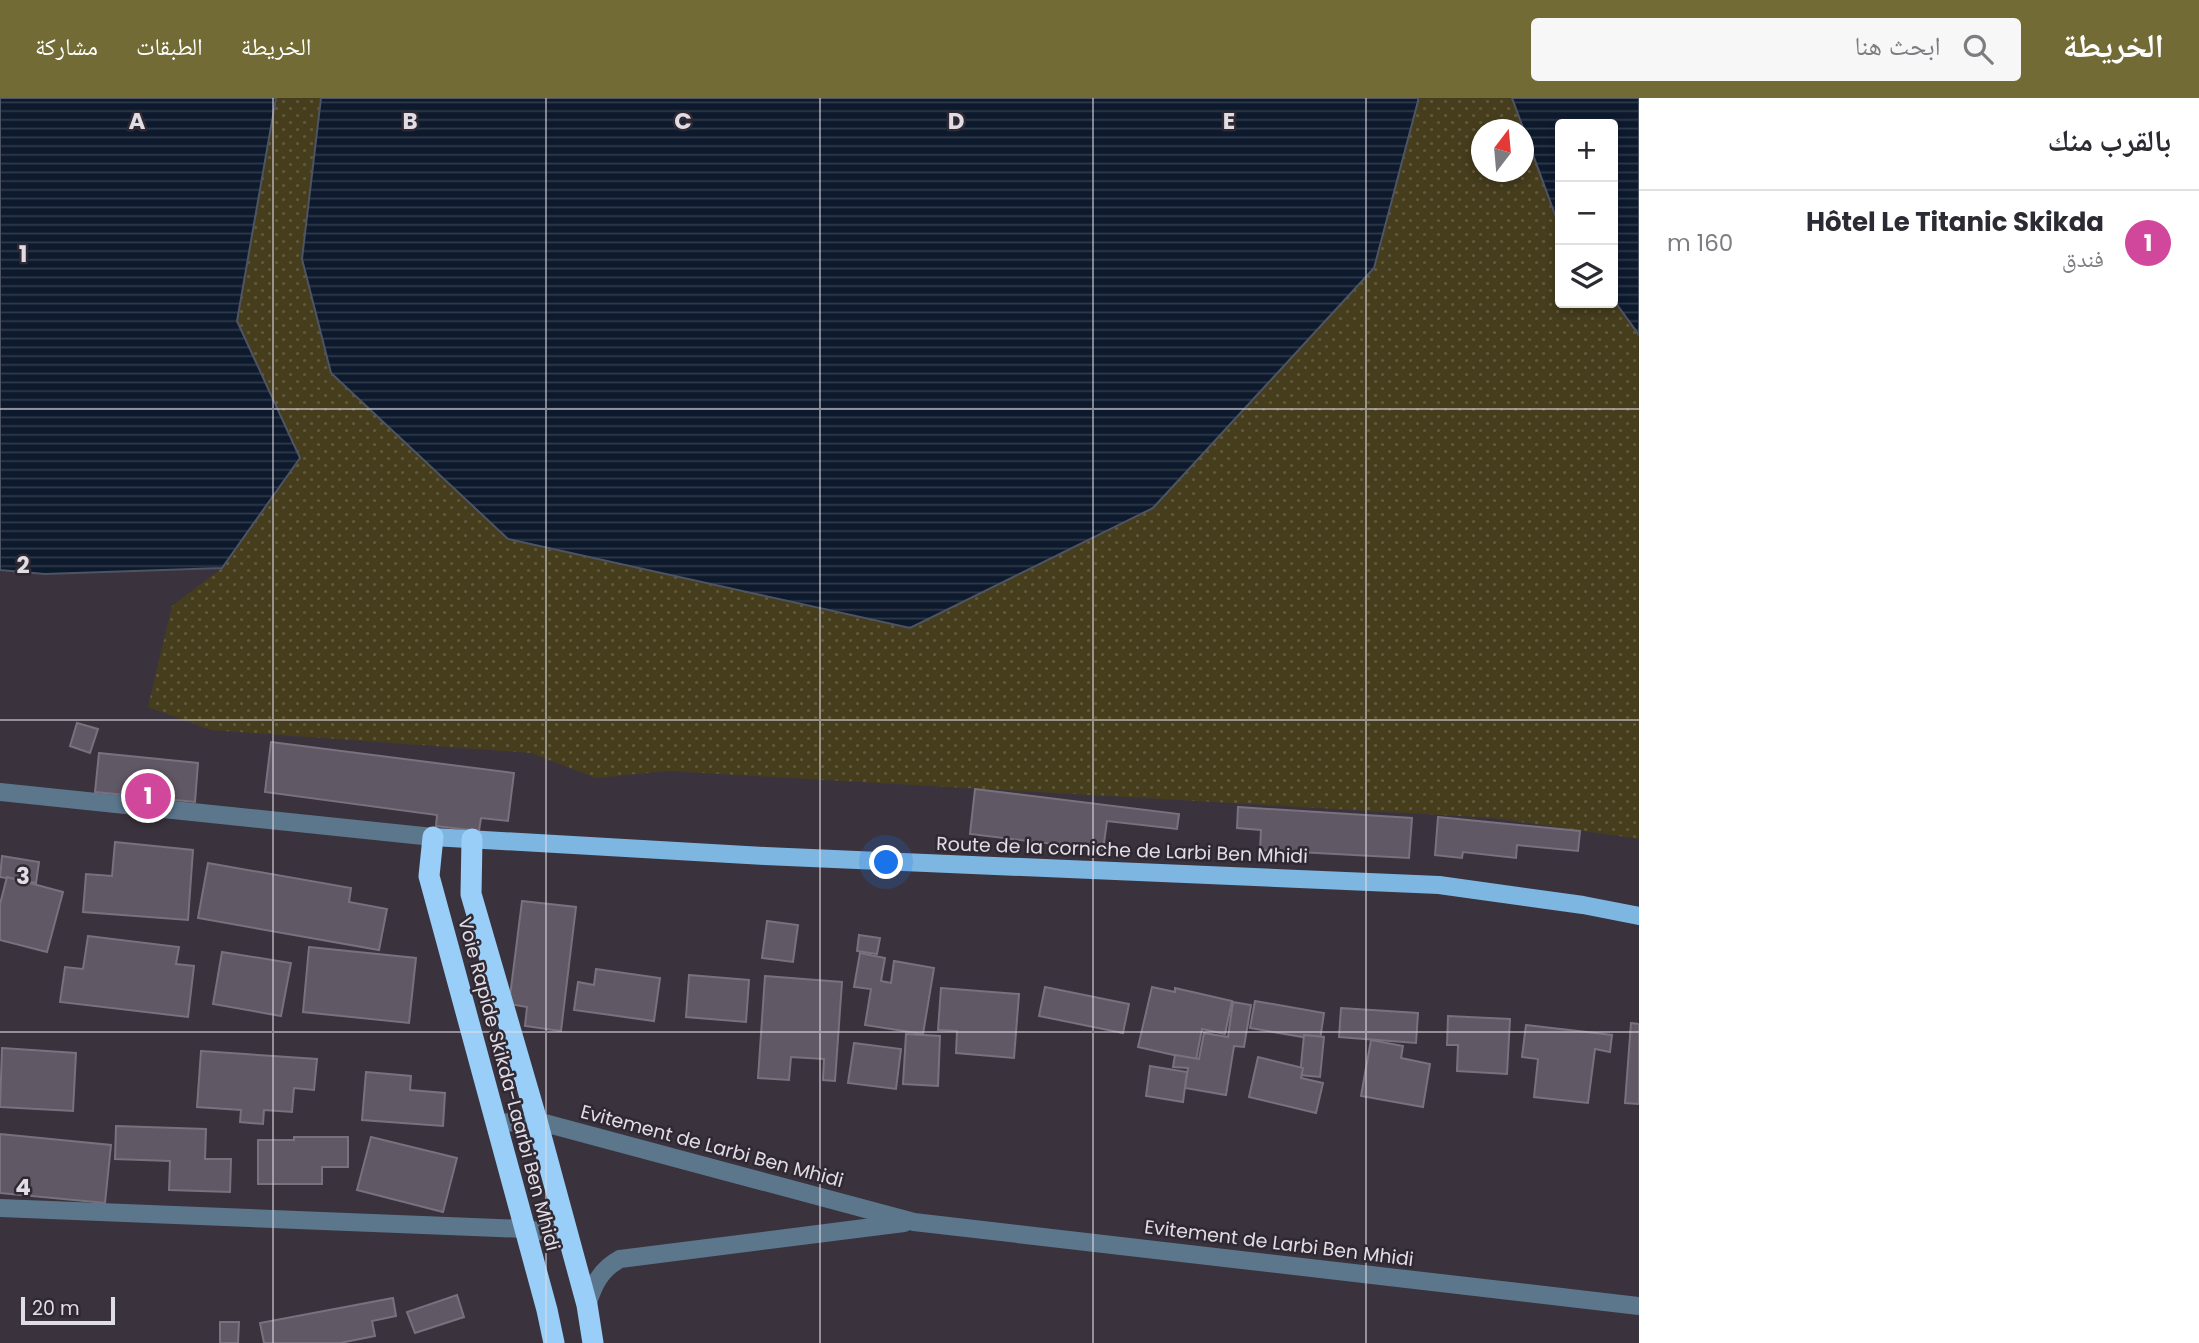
<!DOCTYPE html>
<html lang="ar">
<head>
<meta charset="utf-8">
<style>
  :root { --surface:#fff; --page:#f7f7f7; --text:#2b2b33; --muted:#7c7c81; --line:#e1e1e2; --accent:#726b36 }
  body { margin:0; font-family:Poppins,"Noto Naskh Arabic",sans-serif; background:var(--page); color:var(--text); direction:rtl }
  .controls { position:absolute; right:21px; top:21px; display:grid; overflow:hidden; border-radius:7px; box-shadow:0 4px 10px #0003 }
  .controls button { width:63px; height:63px; display:grid; place-items:center; padding:0; border:0; border-bottom:2px solid var(--line); background:var(--surface); color:var(--text); font:35px sans-serif }
  .compass { position:absolute; left:1471px; top:21px; width:63px; height:63px; border-radius:50%; background:var(--surface); box-shadow:0 4px 10px #0003; rotate:16deg }
  .scale { position:absolute; left:21px; bottom:18px; width:94px; box-sizing:border-box; padding-left:7px; border:4px solid #e1dde4; border-top:0; font-size:19px; line-height:24px; white-space:nowrap; color:#e1dde4; -webkit-text-stroke:5px #302933; paint-order:stroke }
  .you { position:absolute; left:887px; top:765px; width:24px; height:24px; margin:-18px; border:5px solid #fff; border-radius:50%; background:#1a73e8; box-shadow:0 0 0 10px #1a73e833 }
  .badge { display:grid; place-items:center; width:46px; height:46px; border-radius:50%; background:var(--accent); color:#fff; font-size:23px; font-weight:700 }
  .pin { position:absolute; translate:-50% -50%; border:4px solid #fff; box-shadow:0 2px 7px #0006 }
  .list { margin:0; padding:0; list-style:none }
  h2 { display:flex; justify-content:space-between; align-items:center; height:91px; margin:0; padding:0 28px; font-size:30px }
  h2 small { font-size:23px; font-weight:400; color:var(--muted) }
  .list li { display:grid; grid-template-columns:46px 1fr auto; gap:21px; align-items:center; box-sizing:border-box; height:105px; padding:0 28px; border-top:2px solid var(--line) }
  .list b { display:block; font-size:26px; white-space:nowrap }
  .list p { margin:0; font-size:23px; white-space:nowrap; color:var(--muted) }
  .list em { font-size:23px; font-style:normal; color:var(--muted) }
  .icon { flex:none; width:38px; height:38px; fill:none; stroke:currentColor; stroke-width:2; stroke-linecap:round; stroke-linejoin:round }
  .map { position:relative; flex:none; width:1639px; height:1245px; overflow:hidden; direction:ltr }
  header { display:flex; align-items:center; gap:42px; box-sizing:border-box; height:98px; padding:0 35px; background:var(--accent); color:#fff }
  header strong { font-size:33px }
  nav { display:flex; gap:38px; margin-inline-start:auto; font-size:24px }
  .search { width:490px; height:63px; background:var(--page); display:flex; align-items:center; gap:18px; box-sizing:border-box; padding:0 24px; border-radius:7px; color:var(--muted); font-size:26px }
  main { display:flex }
  aside { flex:1; background:var(--surface) }
  .map>svg:first-child { display:block }
  .sand { fill:url(#sand-dots) }
  .water { fill:url(#water-rules); stroke:#4d5463; stroke-width:2 }
  .building { fill:#605864; stroke:#79717e; stroke-width:2 }
  .lines { fill:none; stroke-linecap:round; stroke-linejoin:round }
  .minor { stroke:#5c778c; stroke-width:18 }
  .major { stroke:#7eb6e2; stroke-width:18 }
  .highway { stroke:#98cef8; stroke-width:21 }
  .grid { fill:none; stroke:#e1dde4; stroke-width:2; stroke-opacity:0.55 }
  .labels { text-anchor:middle; dominant-baseline:central; stroke-width:5; stroke-linejoin:round; paint-order:stroke }
  .street-label { font-size:19px; fill:#e1dde4; stroke:#302933 }
  .grid-label { font-size:23px; text-anchor:middle; font-weight:bold; fill:#e1dde4; stroke:#302933; stroke-width:5; stroke-linejoin:round; paint-order:stroke }
</style>
</head>
<body>
<header>
<strong>الخريطة</strong>
<div class="search"><svg class="icon" aria-label="search" viewBox="0 0 24 24"><circle cx="10" cy="10" r="6"/><path d="M15 15l6 6"/></svg>ابحث هنا</div>
<nav><a>الخريطة</a><a>الطبقات</a><a>مشاركة</a></nav>
</header>
<main>
<aside>
<h2>بالقرب منك<small></small></h2>
<ul class="list">
<li><span class="badge" style="background:#d1479c">1</span><div><b>Hôtel Le Titanic Skikda</b><p>فندق</p></div><em>160 m</em></li>
</ul>
</aside>
<div class="map">
<svg width="1639" height="1245" viewBox="0 0 1639 1245">
  <defs>
    <pattern id="sand-dots" width="8" height="8" patternUnits="userSpaceOnUse" patternTransform="scale(1.75)"><rect width="8" height="8" fill="#463d1d"/><path d="M2 2h.1M6 6h.1" fill="none" stroke="#60593e" stroke-width="1.8" stroke-linecap="round"/></pattern>
    <pattern id="water-rules" width="6" height="5" patternUnits="userSpaceOnUse" patternTransform="scale(1.75)"><rect width="6" height="5" fill="#0d192c"/><path d="M0 2.5h6" fill="none" stroke="#303a4a"/></pattern>
  </defs>
  <rect width="100%" height="100%" fill="#3a333e"/>
  <polygon class="sand" points="276,0 321,0 302,161 402,343 508,441 910,529 1153,410 1374,170 1418,0 1512,0 1523,32 1482,32 1482,74 1524,74 1524,32 1560,130 1560,205 1613,205 1613,201 1639,237 1639,741 1494,720 668,673 596,680 531,655 211,632 148,609 172,508 222,470 300,360 237,224"/>
  <g class="water">
    <polygon points="0,0 276,0 237,223 300,360 222,470 45,476 0,472"/>
    <polygon points="321,0 1418,0 1418,3 1374,170 1153,410 910,530 508,441 331,275 302,161"/>
    <polygon points="1512,0 1639,0 1639,237 1613,201 1613,26 1560,26 1560,130"/>
  </g>
  <g class="building">
    <polygon points="77,625 98,631 90,655 70,648"/>
    <polygon points="271,644 514,675 508,723 481,720 479,733 436,728 437,717 265,694"/>
    <polygon points="99,655 198,665 195,704 95,694"/>
    <polygon points="975,691 1179,716 1177,731 1107,723 1103,752 970,736"/>
    <polygon points="1238,709 1412,720 1409,760 1260,752 1261,732 1237,730"/>
    <polygon points="1438,719 1580,733 1578,753 1517,747 1516,760 1463,754 1462,760 1435,757"/>
    <polygon points="115,744 193,752 188,822 83,814 86,776 112,778"/>
    <polygon points="2,758 39,764 36,785 0,779"/>
    <polygon points="208,765 351,790 349,804 387,811 379,852 198,820"/>
    <polygon points="7,779 63,794 47,854 0,842 0,806"/>
    <polygon points="522,803 576,809 561,933 525,928 527,909 509,906"/>
    <polygon points="767,823 798,827 793,864 762,860"/>
    <polygon points="859,837 880,840 877,856 857,853"/>
    <polygon points="88,838 179,849 176,866 194,868 188,919 60,904 65,869 83,871"/>
    <polygon points="309,849 416,860 409,925 303,914"/>
    <polygon points="222,854 291,865 281,918 213,906"/>
    <polygon points="860,855 885,860 881,883 891,885 894,863 934,870 923,936 865,927 871,891 854,889"/>
    <polygon points="596,871 660,880 654,923 574,912 578,884 594,887"/>
    <polygon points="689,877 749,882 746,924 686,919"/>
    <polygon points="765,878 842,884 835,983 823,982 824,961 791,959 789,982 758,980"/>
    <polygon points="1045,889 1129,906 1123,935 1039,918"/>
    <polygon points="1152,889 1175,894 1175,890 1232,903 1225,936 1202,931 1196,962 1138,949"/>
    <polygon points="941,890 1019,896 1014,960 956,955 957,933 938,932"/>
    <polygon points="1255,903 1324,915 1320,942 1250,930"/>
    <polygon points="1233,904 1251,907 1244,949 1234,948 1226,997 1185,990 1188,970 1173,969 1175,957 1199,961 1204,935 1228,939"/>
    <polygon points="1341,910 1418,915 1416,945 1339,939"/>
    <polygon points="1448,918 1510,921 1507,976 1457,973 1458,947 1447,947"/>
    <polygon points="1631,925 1639,926 1639,1006 1625,1005"/>
    <polygon points="1526,927 1612,937 1610,954 1595,951 1588,1005 1534,999 1538,961 1522,959"/>
    <polygon points="906,936 940,938 938,988 903,986"/>
    <polygon points="1304,937 1324,939 1320,979 1300,977"/>
    <polygon points="1371,942 1403,948 1401,960 1430,966 1423,1009 1361,998"/>
    <polygon points="854,945 901,951 896,991 848,985"/>
    <polygon points="2,950 76,955 73,1013 0,1009"/>
    <polygon points="201,953 317,961 314,992 294,990 292,1014 264,1012 263,1026 240,1024 241,1012 197,1009"/>
    <polygon points="1258,959 1303,970 1301,980 1323,985 1316,1015 1249,999"/>
    <polygon points="1150,968 1187,974 1183,1004 1146,998"/>
    <polygon points="366,974 411,978 410,992 445,995 443,1028 362,1022"/>
    <polygon points="116,1028 206,1031 205,1061 231,1061 230,1094 169,1092 170,1063 115,1061"/>
    <polygon points="0,1036 111,1047 105,1105 0,1095"/>
    <polygon points="294,1039 348,1039 348,1069 322,1069 322,1086 258,1086 258,1042 294,1042"/>
    <polygon points="371,1039 457,1060 443,1114 357,1092"/>
    <polygon points="457,1197 464,1219 415,1235 407,1214"/>
    <polygon points="393,1200 396,1218 372,1223 375,1238 340,1245 264,1245 260,1225"/>
    <polygon points="220,1224 239,1224 238,1245 220,1245"/>
  </g>
  <g class="lines">
    <g class="minor">
      <polyline points="0,694 433,739"/>
      <polyline points="497,1025 537,1023 914,1124 1639,1208"/>
      <polyline points="0,1110 524,1131 568,1137"/>
      <path d="M587,1207c7,-21 13,-35 33,-46l284,-36"/>
    </g>
    <polyline class="major" points="433,739 765,758 1439,787 1583,807 1639,818"/>
    <g class="highway">
      <polyline points="433,739 429,778 547,1212 554,1245"/>
      <polyline points="472,741 471,796 537,1023 587,1207 593,1245"/>
    </g>
  </g>
  <path class="grid" d="M273,0v1245M546,0v1245M820,0v1245M1093,0v1245M1366,0v1245M0,311h1639M0,622h1639M0,934h1639"/>
  <g class="labels">
    <g class="street-label">
      <text transform="translate(1122 752) rotate(2)">Route de la corniche de Larbi Ben Mhidi</text>
      <text transform="translate(509 986) rotate(75)">Voie Rapide Skikda-Laarbi Ben Mhidi</text>
      <text transform="translate(712 1048) rotate(15)">Evitement de Larbi Ben Mhidi</text>
      <text transform="translate(1279 1145) rotate(7)">Evitement de Larbi Ben Mhidi</text>
    </g>
  </g>
  <g class="grid-label">
    <text x="137" y="31">A</text>
    <text x="410" y="31">B</text>
    <text x="683" y="31">C</text>
    <text x="956" y="31">D</text>
    <text x="1229" y="31">E</text>
    <text x="23" y="164">1</text>
    <text x="23" y="475">2</text>
    <text x="23" y="786">3</text>
    <text x="23" y="1097">4</text>
  </g>
</svg>
<div class="controls">
<button>+</button>
<button>−</button>
<button><svg class="icon" aria-label="layers" viewBox="0 0 24 24"><path d="M12 4l9 5-9 5-9-5zM3 14l9 5 9-5"/></svg></button>
</div>
<svg class="compass" viewBox="-18 -18 36 36"><path d="M0-13l5 13h-10z" fill="#e53935"/><path d="M0 13l5-13h-10z" fill="#7c7c81"/></svg>
<div class="scale">20 m</div>
<div class="you"></div>
<div class="pin badge" style="left:148px;top:698px;background:#d1479c">1</div>
</div>
</main>
</body>
</html>
